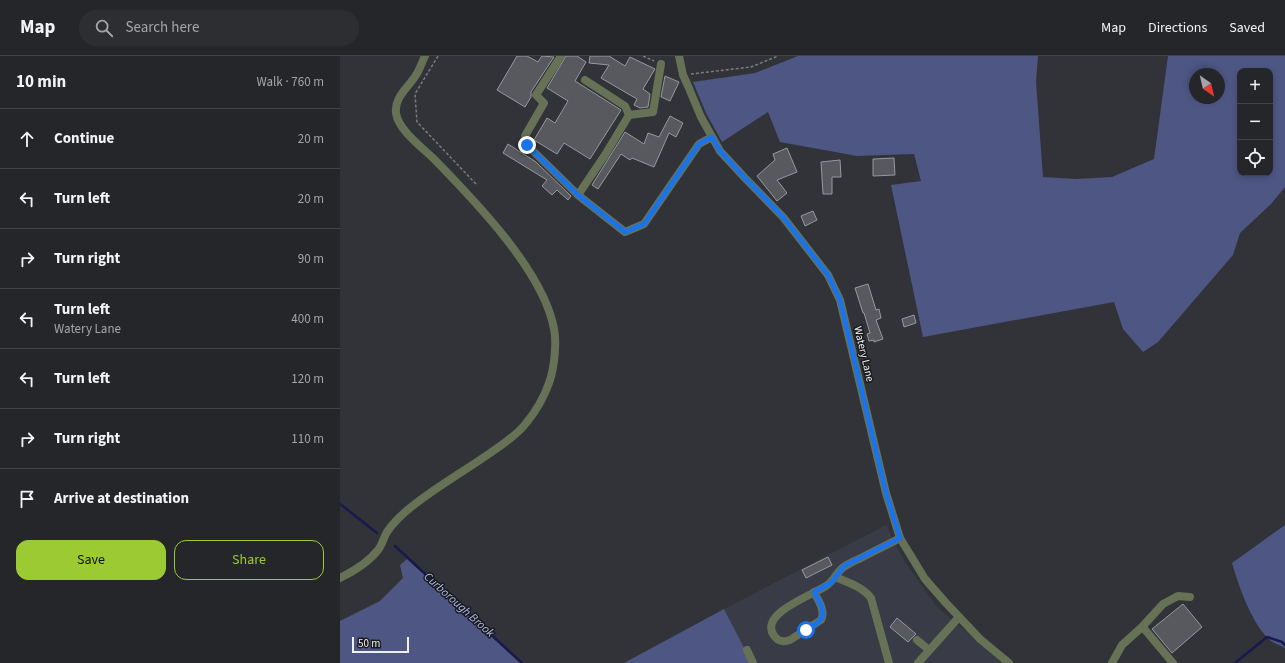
<!DOCTYPE html>
<html lang="en">
<head>
<meta charset="utf-8">
<style>
  :root { --surface:#25262a; --page:#2d2e32; --text:#f1f3f6; --muted:#a3a5a8; --line:#424347; --accent:#9cca32 }
  body { margin:0; font-family:"Source Sans 3",sans-serif; background:var(--page); color:var(--text) }
  .controls { position:absolute; right:12px; top:12px; display:grid; overflow:hidden; border-radius:8px; box-shadow:0 2px 6px #0003 }
  .controls button { width:36px; height:36px; display:grid; place-items:center; padding:0; border:0; border-bottom:1px solid var(--line); background:var(--surface); color:var(--text); font:20px sans-serif }
  .compass { position:absolute; left:849px; top:12px; width:36px; height:36px; border-radius:50%; background:var(--surface); box-shadow:0 2px 6px #0003; rotate:146deg }
  .scale { position:absolute; left:12px; bottom:10px; width:57px; box-sizing:border-box; padding-left:4px; border:2px solid #efeff3; border-top:0; font-size:11px; line-height:14px; white-space:nowrap; color:#efeff3; -webkit-text-stroke:3px #1a1b1d; paint-order:stroke }
  .stop { position:absolute; width:12px; height:12px; margin:-9px; border:3px solid #1a73e8; border-radius:50%; background:#fff }
  .stop.end { background:#1a73e8; border-color:#fff; box-shadow:0 1px 4px #0008 }
  .list { margin:0; padding:0; list-style:none }
  h2 { display:flex; justify-content:space-between; align-items:center; height:52px; margin:0; padding:0 16px; font-size:17px }
  h2 small { font-size:13px; font-weight:400; color:var(--muted) }
  .list li { display:grid; grid-template-columns:26px 1fr auto; gap:12px; align-items:center; box-sizing:border-box; height:60px; padding:0 16px; border-top:1px solid var(--line) }
  .list b { display:block; font-size:15px; white-space:nowrap }
  .list p { margin:0; font-size:13px; white-space:nowrap; color:var(--muted) }
  .list em { font-size:13px; font-style:normal; color:var(--muted) }
  .actions { display:flex; gap:8px; padding:12px 16px }
  .actions a { flex:1; padding:9px 0; border:1px solid var(--accent); border-radius:12px; text-align:center; font-size:14px; color:var(--accent) }
  .actions .main { background:var(--accent); color:#111 }
  .icon { flex:none; width:22px; height:22px; fill:none; stroke:currentColor; stroke-width:2; stroke-linecap:round; stroke-linejoin:round }
  .map { position:relative; flex:none; width:945px; height:607px; overflow:hidden }
  header { display:flex; align-items:center; gap:24px; box-sizing:border-box; height:56px; padding:0 20px; background:var(--surface); border-bottom:1px solid var(--line) }
  header strong { font-size:19px }
  nav { display:flex; gap:22px; margin-inline-start:auto; font-size:14px }
  .search { width:280px; height:36px; background:var(--page); display:flex; align-items:center; gap:10px; box-sizing:border-box; padding:0 14px; border-radius:22px; color:var(--muted); font-size:15px }
  main { display:flex }
  aside { flex:1; background:var(--surface) }
  .map>svg:first-child { display:block }
  .built { fill:#393b47 }
  .green { fill:#4e5684; fill-rule:evenodd }
  .lines { fill:none; stroke-linecap:round; stroke-linejoin:round }
  .stream { stroke:#18194e; stroke-width:2.5 }
  .building { fill:#58595f; stroke:#9799a0 }
  .path { stroke:#7a7c80; stroke-width:1.5; stroke-dasharray:3 2; stroke-linecap:butt }
  .minor { stroke:#667156; stroke-width:8 }
  .route { stroke:#1a73e8; stroke-width:5 }
  .labels { text-anchor:middle; dominant-baseline:central; stroke-width:3; stroke-linejoin:round; paint-order:stroke }
  .street-label { font-size:11px; fill:#efeff3; stroke:#1a1b1d }
  .water-label { font-size:12px; font-style:italic; fill:#b2bcf1; stroke:#1a1b1d }
</style>
</head>
<body>
<header>
<strong>Map</strong>
<div class="search"><svg class="icon" aria-label="search" viewBox="0 0 24 24"><circle cx="10" cy="10" r="6"/><path d="M15 15l6 6"/></svg>Search here</div>
<nav><a>Map</a><a>Directions</a><a>Saved</a></nav>
</header>
<main>
<aside>
<h2>10 min<small>Walk · 760 m</small></h2>
<ul class="list">
<li><svg class="icon" aria-label="ahead" viewBox="0 0 24 24"><path d="M12 20V5M6 11l6-6 6 6"/></svg><div><b>Continue</b></div><em>20 m</em></li>
<li><svg class="icon" aria-label="left" viewBox="0 0 24 24"><path d="M17 20v-9H6M10 6l-5 5 5 5"/></svg><div><b>Turn left</b></div><em>20 m</em></li>
<li><svg class="icon" aria-label="right" viewBox="0 0 24 24"><path d="M7 20v-9h11M14 6l5 5-5 5"/></svg><div><b>Turn right</b></div><em>90 m</em></li>
<li><svg class="icon" aria-label="left" viewBox="0 0 24 24"><path d="M17 20v-9H6M10 6l-5 5 5 5"/></svg><div><b>Turn left</b><p>Watery Lane</p></div><em>400 m</em></li>
<li><svg class="icon" aria-label="left" viewBox="0 0 24 24"><path d="M17 20v-9H6M10 6l-5 5 5 5"/></svg><div><b>Turn left</b></div><em>120 m</em></li>
<li><svg class="icon" aria-label="right" viewBox="0 0 24 24"><path d="M7 20v-9h11M14 6l5 5-5 5"/></svg><div><b>Turn right</b></div><em>110 m</em></li>
<li><svg class="icon" aria-label="arrive" viewBox="0 0 24 24"><path d="M6 21V4h12l-3 4 3 4H6"/></svg><div><b>Arrive at destination</b></div></li>
</ul>
<div class="actions"><a class="main">Save</a><a>Share</a></div>
</aside>
<div class="map">
<svg width="945" height="607" viewBox="0 0 945 607">
  <rect width="100%" height="100%" fill="#313338"/>
  <polygon class="built" points="546,469 565,506 597,551 663,607 412,607 384,553"/>
  <g class="green">
    <path d="M458,0h240l-2,26 7,95 33,2 36,-2 42,-18 14,-103h117v131l-14,17 -31,29 -7,22 -75,87 -15,10 -20,-23 -9,-27 -191,35 -32,-152 30,-4 -7,-27 -57,2 -77,-14 -12,-30 -46,30 -16,-29 -13,-31 62,-9zM900,15h30v102h-30zM855,18h24v24h-24z"/>
    <path d="M945,469v123c-5,-3 -10,-4 -14,-7 -19,-16 -32,-54 -39,-78z"/>
    <polygon points="67,503 180,607 0,607 0,565 40,545 63,522 60,509"/>
    <polygon points="384,553 412,607 284,607"/>
  </g>
  <g class="lines">
    <g class="stream">
      <polyline points="0,448 37,477"/>
      <polyline points="55,490 182,607"/>
      <polyline points="895,607 927,581 942,586 945,589"/>
    </g>
  </g>
  <g class="building">
    <polygon points="177,0 187,0 198,6 202,0 214,1 191,36 191,41 185,51 157,34"/>
    <polygon points="226,0 237,0 246,6 235,25 281,54 250,103 224,87 217,98 194,84 207,62 215,67 228,45 207,32"/>
    <polygon points="250,0 269,0 285,10 290,1 315,13 303,33 310,38 308,51 300,52 294,49 297,43 261,22 269,9 249,7"/>
    <polygon points="325,20 339,26 330,45 321,41"/>
    <polygon points="330,60 343,67 336,81 329,77 314,111 292,102 290,104 281,98 258,133 252,129 285,76 304,88 308,77 319,81"/>
    <polygon points="168,88 196,106 231,140 228,144 217,134 212,139 202,130 207,124 163,97"/>
    <polygon points="447,92 457,116 437,124 447,137 437,145 417,120 435,104 433,98"/>
    <polygon points="554,102 555,119 533,120 533,103"/>
    <polygon points="500,104 501,121 492,121 492,138 483,138 481,106"/>
    <polygon points="473,155 477,164 465,170 461,160"/>
    <polygon points="528,228 536,254 539,253 541,262 536,264 543,283 534,286 534,284 529,285 527,278 530,277 524,257 523,257 515,232"/>
    <polygon points="574,259 576,267 564,271 562,263"/>
    <polygon points="488,501 492,509 466,522 462,514"/>
    <polygon points="843,548 862,571 832,597 812,573"/>
    <polygon points="557,562 576,578 568,586 550,571"/>
  </g>
  <g class="lines">
    <g class="path">
      <polyline points="98,0 75,38 77,66 136,128"/>
      <polyline points="303,0 314,5"/>
      <polyline points="351,18 411,11 438,0"/>
    </g>
    <g class="minor">
      <polyline points="221,0 196,39 204,47 185,80 187,89 238,139"/>
      <polyline points="339,0 343,19 348,30 361,61 380,95 405,122 443,161 488,219 500,244 546,437 560,482 585,523 606,547 640,583 669,607"/>
      <polyline points="245,24 285,50 289,59 265,99 238,139 285,176 304,168 359,88 372,81"/>
      <polyline points="289,59 313,56 321,8"/>
      <path d="M495,521c12,5 28,10 36,21l18,65"/>
      <path d="M0,522c14,-7 28,-15 38,-28 4,-5 6,-13 9,-18 8,-12 21,-23 32,-31 24,-18 50,-33 74,-50 12,-8 26,-18 34,-29 9,-11 17,-25 22,-39 5,-13 8,-40 5,-54 -10,-57 -79,-128 -119,-169 -12,-12 -37,-30 -39,-47 -2,-16 13,-26 20,-38 4,-6 6,-13 9,-19"/>
      <path d="M474,536c4,8 12,19 7,28l-31,20c-6,2 -10,2 -14,-2 -22,-23 37,-43 50,-52 8,-5 11,-15 19,-20 5,-3 11,-6 16,-8 13,-7 26,-13 39,-20"/>
      <polyline points="802,571 823,548 838,540 850,541"/>
      <polyline points="577,584 589,594"/>
      <polyline points="407,594 413,607"/>
      <polyline points="578,607 619,561"/>
      <polyline points="772,607 782,589 802,571 806,575 833,607"/>
    </g>
  </g>
  <g class="lines">
    <path class="route" d="M187,89l51,50 47,37 19,-8 55,-80 13,-7 8,14 25,27 38,39 45,58 12,25 46,193 14,45 -56,28 -13,17 -17,9c4,7 13,21 6,28 -3,4 -9,7 -14,10"/>
  </g>
  <g class="labels">
    <g class="street-label">
      <text transform="translate(524 298) rotate(77)">Watery Lane</text>
    </g>
    <g class="water-label">
      <text transform="translate(119 549) rotate(42)">Curborough Brook</text>
    </g>
  </g>
</svg>
<div class="controls">
<button>+</button>
<button>−</button>
<button><svg class="icon" aria-label="locate" viewBox="0 0 24 24"><circle cx="12" cy="12" r="6"/><path d="M12 2v4M12 18v4M2 12h4M18 12h4"/></svg></button>
</div>
<svg class="compass" viewBox="-18 -18 36 36"><path d="M0-13l5 13h-10z" fill="#e53935"/><path d="M0 13l5-13h-10z" fill="#a3a5a8"/></svg>
<div class="scale">50 m</div>
<div class="stop" style="left:466px;top:574px"></div>
<div class="stop end" style="left:187px;top:89px"></div>
</div>
</main>
</body>
</html>
